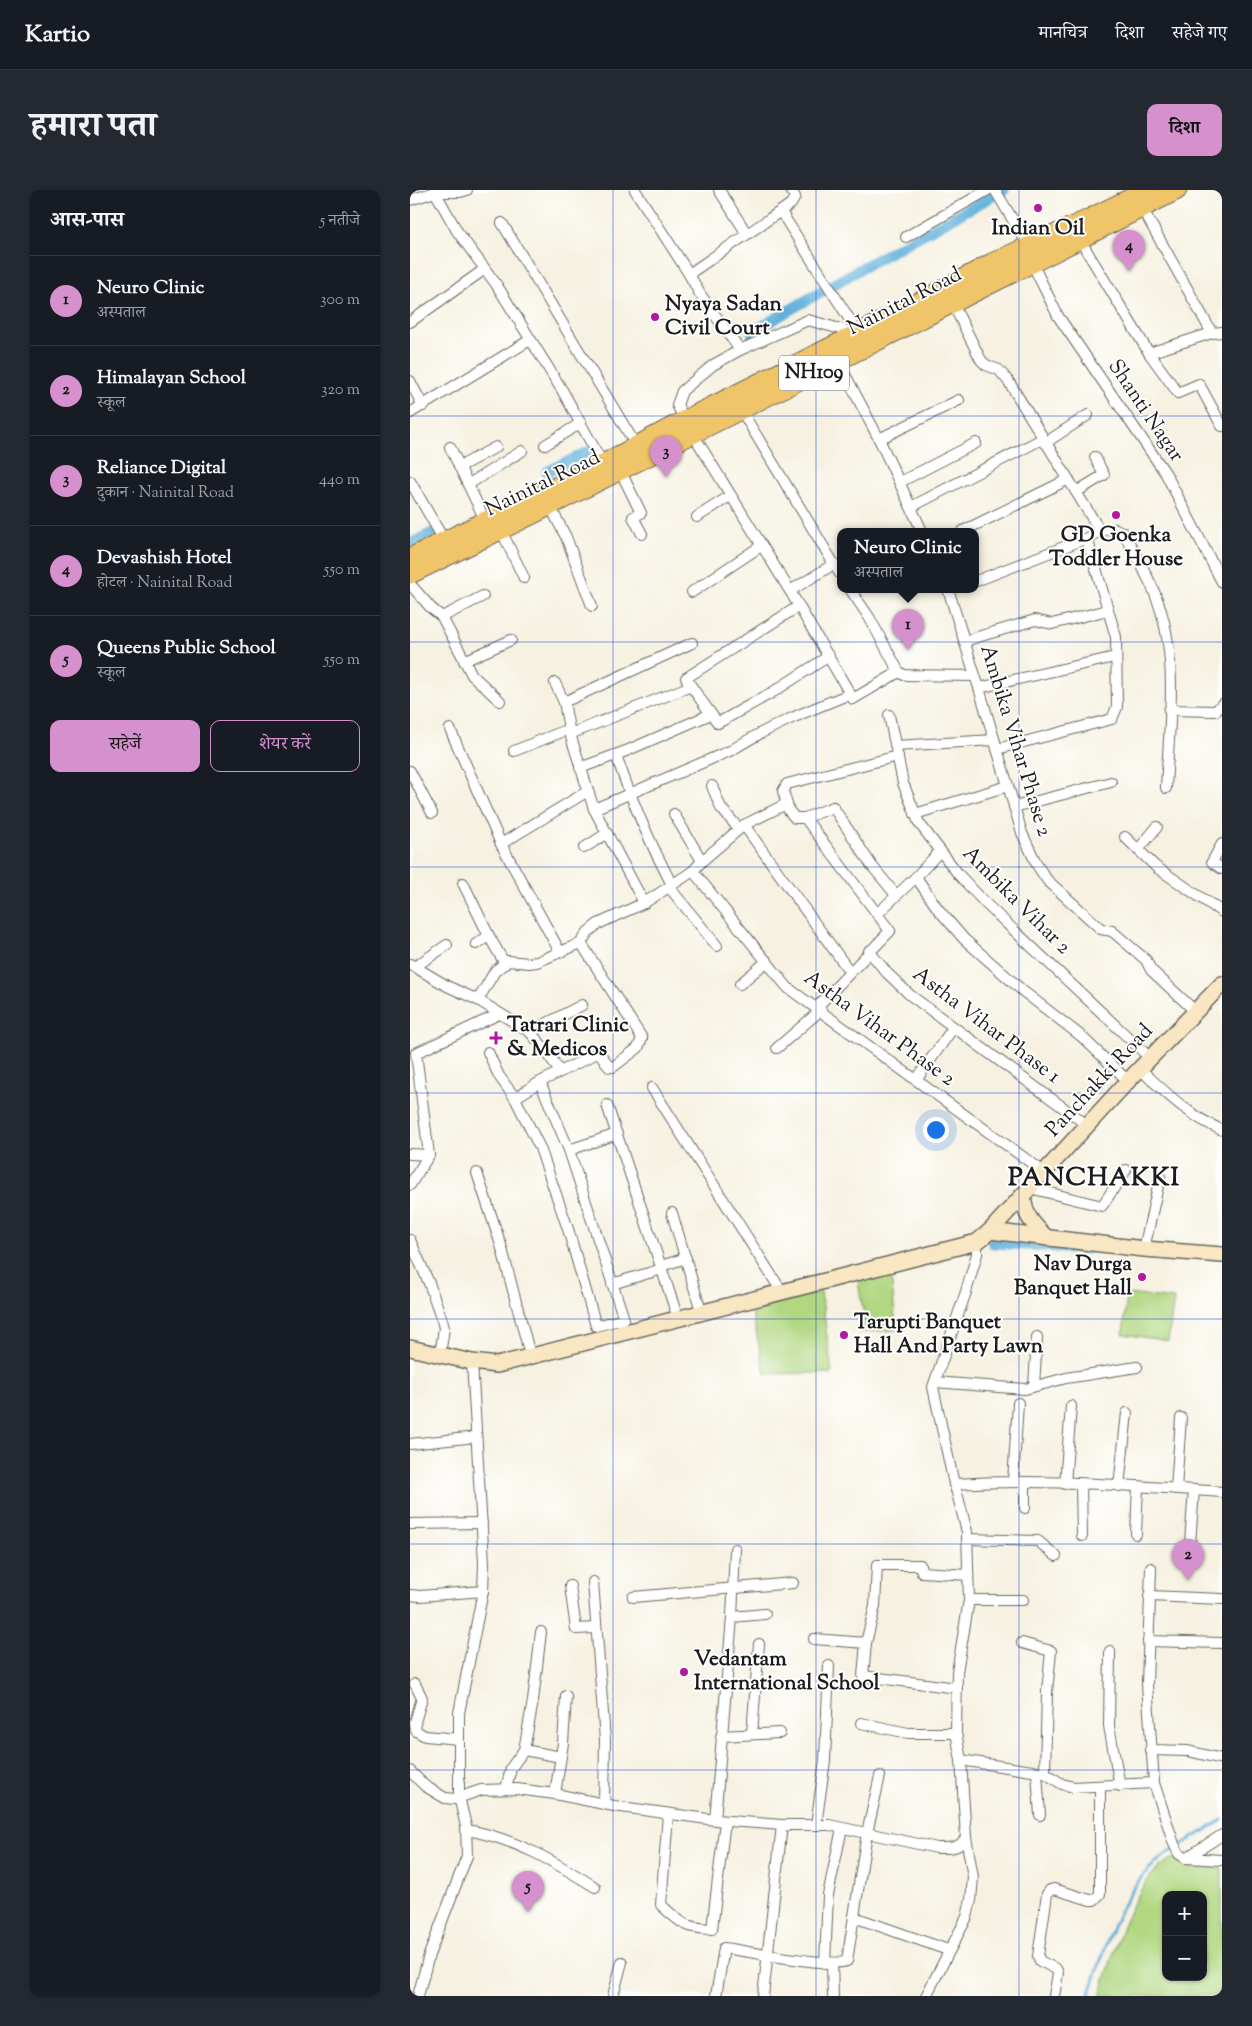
<!DOCTYPE html>
<html lang="hi">
<head>
<meta charset="utf-8">
<style>
  :root { --surface:#171b24; --page:#242831; --text:#f1f3f6; --muted:#9ea1a6; --line:#363941; --accent:#d690ce }
  body { margin:0; font-family:"Sorts Mill Goudy","Noto Serif Devanagari",serif; background:var(--page); color:var(--text) }
  .controls { position:absolute; right:15px; bottom:15px; display:grid; overflow:hidden; border-radius:10px; box-shadow:0 1px 4px #0004 }
  .controls button { width:45px; height:45px; display:grid; place-items:center; padding:0; border:0; border-bottom:1px solid var(--line); background:var(--surface); color:var(--text); font:25px sans-serif }
  .you { position:absolute; left:525px; top:939px; width:18px; height:18px; margin:-12px; border:4px solid #fff; border-radius:50%; background:#1a73e8; box-shadow:0 0 0 8px #1a73e833 }
  .badge { display:grid; place-items:center; width:32px; height:32px; border-radius:50%; background:var(--accent); color:#111; font-size:16px; font-weight:700 }
  .pin { position:absolute; translate:-50% -41px; filter:drop-shadow(0 1px 2px #0008) }
  .pin::after { content:''; position:absolute; top:26px; width:18px; height:15px; background:inherit; clip-path:polygon(0 0,100% 0,50% 100%) }
  .popup { position:absolute; left:427px; top:338px; width:142px; height:65px; box-sizing:border-box; display:grid; place-content:center; border-radius:10px; background:var(--surface); filter:drop-shadow(0 1px 4px #0005); font-size:16px; white-space:nowrap; color:var(--muted) }
  .popup b { font-size:19px; color:var(--text) }
  .popup::after { content:''; position:absolute; left:50%; top:100%; margin-left:-10px; border:10px solid transparent; border-top-color:var(--surface) }
  .list { margin:0; padding:0; list-style:none }
  h2 { display:flex; justify-content:space-between; align-items:center; height:65px; margin:0; padding:0 20px; font-size:21px }
  h2 small { font-size:16px; font-weight:400; color:var(--muted) }
  .list li { display:grid; grid-template-columns:32px 1fr auto; gap:15px; align-items:center; box-sizing:border-box; height:90px; padding:0 20px; border-top:1px solid var(--line) }
  .list b { display:block; font-size:19px; white-space:nowrap }
  .list p { margin:0; font-size:16px; white-space:nowrap; color:var(--muted) }
  .list em { font-size:16px; font-style:normal; color:var(--muted) }
  .actions { display:flex; gap:10px; padding:15px 20px }
  .actions a { flex:1; padding:11px 0; border:1px solid var(--accent); border-radius:10px; text-align:center; font-size:18px; color:var(--accent) }
  .actions .main { background:var(--accent); color:#111 }
  .map { position:relative; flex:none; width:812px; height:1806px; overflow:hidden; border-radius:10px }
  header { display:flex; align-items:center; gap:30px; box-sizing:border-box; height:70px; padding:0 25px; background:var(--surface); border-bottom:1px solid var(--line) }
  header strong { font-size:24px }
  nav { display:flex; gap:28px; margin-inline-start:auto; font-size:18px }
  .intro { display:flex; align-items:center; justify-content:space-between; box-sizing:border-box; height:120px; padding:0 30px }
  h1 { margin:0; font-size:35px }
  .button { padding:12px 22px; border-radius:10px; background:var(--accent); color:#111; font-size:18px; font-weight:700 }
  main { display:flex; gap:30px; padding:0 30px }
  aside { flex:1; background:var(--surface); border-radius:10px; box-shadow:0 1px 4px #0004 }
  .map>svg:first-child { display:block }
  .green { fill:#b1d781; stroke:#667a4e; fill-rule:evenodd }
  .lines { fill:none; stroke-linecap:round; stroke-linejoin:round }
  .stream { stroke:#60b0db; stroke-width:3 }
  .canal { stroke:#60b0db; stroke-width:11 }
  .street-casing { stroke:#686761; stroke-width:12 }
  .secondary-casing { stroke:#686761; stroke-width:18 }
  .highway-casing { stroke:#686761; stroke-width:21 }
  .street { stroke:#fff; stroke-width:10 }
  .secondary { stroke:#f9e7c3; stroke-width:15 }
  .highway { stroke:#f0c469; stroke-width:19 }
  .grid { fill:none; stroke:#1d4ed8; stroke-width:1; stroke-opacity:0.55 }
  .poi-dot { fill:#b5179e; stroke:#fff; stroke-width:2 }
  .labels { text-anchor:middle; dominant-baseline:central; stroke-width:4; stroke-linejoin:round; paint-order:stroke }
  .shield { fill:#fff; stroke:#606060; stroke-width:1 }
  .shield-label { font-size:20px; font-weight:bold; fill:#1c1c1c }
  .poi-label { font-size:21px; font-weight:bold; fill:#1c1c1c; stroke:#fff; text-anchor:start }
  .street-label { font-size:21px; fill:#1c1c1c; stroke:#fff }
  .district-label { font-size:26px; font-weight:bold; letter-spacing:1px; fill:#1c1c1c; stroke:#fff }
</style>
</head>
<body>
<header>
<strong>Kartio</strong>
<nav><a>मानचित्र</a><a>दिशा</a><a>सहेजे गए</a></nav>
</header>
<div class="intro"><h1>हमारा पता</h1><a class="button">दिशा</a></div>
<main>
<aside>
<h2>आस-पास<small>5 नतीजे</small></h2>
<ul class="list">
<li><span class="badge">1</span><div><b>Neuro Clinic</b><p>अस्पताल</p></div><em>300 m</em></li>
<li><span class="badge">2</span><div><b>Himalayan School</b><p>स्कूल</p></div><em>320 m</em></li>
<li><span class="badge">3</span><div><b>Reliance Digital</b><p>दुकान · Nainital Road</p></div><em>440 m</em></li>
<li><span class="badge">4</span><div><b>Devashish Hotel</b><p>होटल · Nainital Road</p></div><em>550 m</em></li>
<li><span class="badge">5</span><div><b>Queens Public School</b><p>स्कूल</p></div><em>550 m</em></li>
</ul>
<div class="actions"><a class="main">सहेजें</a><a>शेयर करें</a></div>
</aside>
<div class="map">
<svg width="812" height="1806" viewBox="0 0 812 1806">
  <rect width="100%" height="100%" fill="#fff"/>
  <filter id="ink" filterUnits="userSpaceOnUse"><feTurbulence type="fractalNoise" baseFrequency=".02" numOctaves="2"/><feDisplacementMap in="SourceGraphic" scale="10" xChannelSelector="R" yChannelSelector="G"/><feConvolveMatrix kernelMatrix="1 2 1 2 8 2 1 2 1" color-interpolation-filters="sRGB"/></filter>
  <filter id="wash" filterUnits="userSpaceOnUse"><feTurbulence type="fractalNoise" baseFrequency=".0096" numOctaves="4" result="noise"/><feDisplacementMap in="SourceGraphic" scale="20" xChannelSelector="R" yChannelSelector="G"/><feGaussianBlur stdDeviation="1.12" result="paint"/><feColorMatrix in="noise" values="0 0 0 0 0 0 0 0 0 0 0 0 0 0 0 0 0 1.4 0 .05"/><feComposite in="paint" operator="in"/></filter>
  <g filter="url(#wash)">
    <rect width="100%" height="100%" fill="#f6f1e1"/>
    <g class="green">
      <polygon points="481,1082 486,1140 450,1142 449,1127 454,1126 448,1091"/>
      <polygon points="411,1102 422,1183 355,1184 341,1118"/>
      <polygon points="717,1104 764,1109 758,1151 713,1144"/>
      <path d="M764,1668l12,9 36,1v128h-122c12,-38 34,-123 74,-138zM756,1705h37v82h-37z"/>
    </g>
    <g class="lines">
      <path class="stream" d="M679,1806c17,-50 31,-110 78,-142 17,-12 37,-22 55,-34"/>
      <g class="canal">
        <polyline points="342,142 462,72 594,0"/>
        <polyline points="137,282 182,260"/>
        <polyline points="0,354 24,342"/>
        <polyline points="583,1053 676,1059"/>
      </g>
    </g>
  </g>
  <g filter="url(#ink)">
    <g class="lines">
      <defs>
        <g id="street">
          <polyline points="24,0 47,41 86,94 152,200 193,274"/>
          <polyline points="225,0 279,84"/>
          <polyline points="309,0 337,44"/>
          <polyline points="585,0 619,57"/>
          <polyline points="0,10 25,2 50,2 57,0"/>
          <polyline points="732,18 802,143 812,142"/>
          <polyline points="371,22 449,144"/>
          <polyline points="92,33 227,257"/>
          <polyline points="496,47 578,0"/>
          <polyline points="670,50 739,163"/>
          <polyline points="622,73 648,126 756,284 812,392"/>
          <path d="M543,114l28,56 5,5 13,5 10,12 91,149 16,-2 8,4c10,20 23,40 31,61 25,61 14,130 11,194"/>
          <polyline points="0,132 75,79"/>
          <polyline points="802,143 739,163 768,203 789,194 812,236"/>
          <polyline points="330,160 398,130 445,143"/>
          <polyline points="428,171 469,249 512,341"/>
          <polyline points="0,191 13,216"/>
          <polyline points="331,220 430,384"/>
          <polyline points="0,223 120,150"/>
          <polyline points="275,230 267,215 272,201 303,175 330,160 290,104 279,84 381,14 385,7 381,0"/>
          <polyline points="283,244 380,401 443,509 489,482"/>
          <polyline points="469,249 549,210"/>
          <polyline points="635,253 678,225"/>
          <polyline points="135,255 171,233"/>
          <polyline points="40,257 76,332"/>
          <polyline points="49,277 86,257"/>
          <polyline points="210,280 231,323 223,327 232,344"/>
          <polyline points="0,291 35,352"/>
          <polyline points="490,292 566,253"/>
          <polyline points="59,294 112,261"/>
          <polyline points="666,302 694,285 685,267"/>
          <polyline points="140,316 156,347 182,416"/>
          <polyline points="501,317 632,249"/>
          <polyline points="287,327 320,306"/>
          <polyline points="91,340 114,388"/>
          <polyline points="553,341 657,290"/>
          <polyline points="566,391 677,348 690,341"/>
          <polyline points="0,394 21,418 32,427 62,485 90,511"/>
          <polyline points="440,399 459,427 489,482 494,485 565,486"/>
          <polyline points="538,399 569,498 612,643 627,675 637,690 691,739 702,741 736,770 741,780 786,822"/>
          <polyline points="380,401 424,374"/>
          <polyline points="282,402 351,356"/>
          <polyline points="32,427 73,406"/>
          <polyline points="554,451 625,430 642,434 698,420"/>
          <polyline points="54,471 101,450"/>
          <polyline points="145,493 154,512 160,544 184,619 234,713"/>
          <polyline points="281,496 301,524"/>
          <polyline points="569,498 705,467"/>
          <polyline points="154,512 282,453"/>
          <polyline points="759,520 806,521 812,514"/>
          <polyline points="479,525 493,593 509,633 549,685 576,714 740,868"/>
          <polyline points="40,539 91,654 150,762"/>
          <polyline points="160,544 281,496 276,488 389,416"/>
          <polyline points="486,556 584,550"/>
          <polyline points="587,559 702,529 707,517 706,447 677,348"/>
          <polyline points="104,561 159,539"/>
          <path d="M206,565c15,45 34,88 56,130"/>
          <polyline points="170,578 216,561 301,524 308,533 363,502 419,466"/>
          <polyline points="0,581 22,623"/>
          <polyline points="302,596 311,618 329,639"/>
          <polyline points="604,617 701,592"/>
          <path d="M184,619l138,-59c37,-24 78,-40 118,-56"/>
          <polyline points="264,624 292,671"/>
          <polyline points="505,624 598,596"/>
          <polyline points="395,628 480,741 407,817"/>
          <polyline points="334,635 440,782"/>
          <polyline points="715,647 746,677 812,722"/>
          <polyline points="91,654 178,601"/>
          <polyline points="812,654 802,672 812,679"/>
          <polyline points="174,658 196,644"/>
          <polyline points="728,660 747,637"/>
          <polyline points="283,681 378,798 634,982"/>
          <polyline points="506,687 530,661"/>
          <polyline points="53,693 79,746 95,774"/>
          <polyline points="259,697 307,756"/>
          <polyline points="486,705 462,676 423,617 395,628 385,628 379,621 373,601 377,594 488,566"/>
          <polyline points="467,724 506,687 528,719 554,749 614,802 671,846 718,891"/>
          <polyline points="66,754 79,746"/>
          <polyline points="459,761 477,783 500,805 677,935"/>
          <polyline points="0,774 37,796 68,810 120,842 135,859 150,882 130,892 105,908 130,958 158,1039 186,1136 214,1129 159,960 130,892"/>
          <polyline points="6,776 37,755"/>
          <polyline points="330,794 357,771"/>
          <polyline points="68,810 85,781 98,771 119,773 127,772 171,753 178,742 188,734 234,713 259,697 283,681 292,671 334,635 376,614"/>
          <polyline points="120,842 172,815"/>
          <polyline points="367,858 411,820"/>
          <polyline points="78,862 89,886 105,908"/>
          <path d="M730,879c25,23 50,48 82,61"/>
          <polyline points="150,882 189,862 199,877 203,877 228,858 232,848 171,753"/>
          <polyline points="506,890 543,838"/>
          <polyline points="242,898 372,1102"/>
          <polyline points="197,915 268,1128"/>
          <polyline points="159,960 207,944"/>
          <polyline points="0,964 19,965"/>
          <polyline points="67,983 91,1055 120,1165"/>
          <polyline points="0,995 19,965 6,863 89,824"/>
          <polyline points="620,998 692,1016 716,980"/>
          <polyline points="262,1023 291,1121"/>
          <polyline points="0,1050 19,1093 32,1130 34,1138 30,1165"/>
          <polyline points="734,1059 750,987"/>
          <polyline points="251,1076 276,1068"/>
          <polyline points="202,1094 252,1079"/>
          <polyline points="525,1192 615,1199 656,1188 727,1177"/>
          <polyline points="624,1196 627,1147"/>
          <polyline points="0,1254 66,1247"/>
          <polyline points="603,1292 608,1213"/>
          <path d="M544,1294c89,-6 179,2 268,8"/>
          <polyline points="655,1294 661,1216"/>
          <polyline points="671,1294 672,1346"/>
          <polyline points="709,1296 717,1223"/>
          <polyline points="766,1299 771,1228"/>
          <polyline points="615,1318 615,1292"/>
          <polyline points="0,1334 72,1333"/>
          <polyline points="726,1344 728,1296"/>
          <polyline points="557,1349 628,1351 646,1366"/>
          <polyline points="780,1353 784,1300"/>
          <polyline points="741,1378 737,1494 744,1593 764,1654 769,1664 776,1668 812,1670"/>
          <polyline points="183,1392 195,1550 194,1614"/>
          <polyline points="160,1396 166,1439 186,1438"/>
          <polyline points="0,1405 10,1406 73,1401"/>
          <polyline points="739,1406 812,1409"/>
          <polyline points="223,1407 383,1393"/>
          <polyline points="559,1410 613,1410"/>
          <polyline points="322,1427 355,1424"/>
          <polyline points="404,1449 456,1453 453,1486 547,1498"/>
          <polyline points="738,1451 812,1453"/>
          <polyline points="456,1453 465,1416 467,1375 510,1375 512,1382 558,1385"/>
          <polyline points="612,1453 641,1461 637,1502 635,1583"/>
          <polyline points="700,1461 699,1536 710,1596"/>
          <polyline points="5,1494 12,1508 5,1532 6,1541 15,1546 49,1549"/>
          <polyline points="451,1533 498,1543 546,1543"/>
          <polyline points="342,1543 349,1454"/>
          <polyline points="311,1546 370,1543"/>
          <polyline points="114,1560 151,1567"/>
          <polyline points="740,1560 778,1561 812,1569"/>
          <polyline points="551,1570 635,1583 652,1594 663,1597 744,1593"/>
          <path d="M0,1581l15,15 20,12 10,1 26,-9 36,-1 38,5 59,12 101,14 67,5h47l108,23c13,0 23,1 29,-11"/>
          <polyline points="627,1583 630,1625"/>
          <polyline points="96,1599 101,1578 114,1560 123,1511 131,1442"/>
          <polyline points="145,1604 153,1553 156,1506"/>
          <path d="M258,1624l-7,91c20,18 23,23 51,24l13,-108"/>
          <polyline points="305,1630 322,1427 325,1359"/>
          <polyline points="406,1635 415,1570 419,1476"/>
          <path d="M57,1640c47,8 88,32 128,57"/>
          <polyline points="776,1668 812,1645"/>
          <polyline points="444,1727 538,1760"/>
          <polyline points="415,1773 418,1705 432,1638"/>
          <polyline points="422,1773 423,1806"/>
          <polyline points="8,1806 19,1765 57,1666 56,1636 49,1607 49,1523 73,1401 74,1373 62,1172"/>
          <polyline points="203,1806 212,1772"/>
          <path d="M306,1806l8,-48c23,3 106,20 123,13l20,-128 13,-57"/>
          <polyline points="353,1806 372,1635"/>
          <polyline points="516,1806 557,1727 561,1710 563,1687 556,1647 551,1570 546,1543 547,1482 559,1410 557,1342 547,1303 544,1294 523,1197 556,1102 567,1064 567,1052"/>
          <polyline points="644,1806 648,1783 646,1779 630,1771 628,1766 637,1704 640,1700 644,1699 680,1710 684,1710 690,1704 690,1597"/>
        </g>
        <g id="secondary">
          <path d="M613,1005c2,22 9,28 24,43"/>
          <polyline points="580,1041 734,1059 812,1065"/>
          <polyline points="0,1158 62,1172 87,1175 567,1052 580,1041 718,891 812,794"/>
        </g>
        <g id="highway">
          <polyline points="0,368 193,274 275,230 491,122 582,73 679,29 737,0"/>
          <polyline points="0,384 127,322 767,0"/>
        </g>
      </defs>
      <use href="#street" class="street-casing"/>
      <use href="#secondary" class="secondary-casing"/>
      <use href="#highway" class="highway-casing"/>
      <use href="#street" class="street"/>
      <use href="#secondary" class="secondary"/>
      <use href="#highway" class="highway"/>
    </g>
  </g>
  <path class="grid" d="M203,0v1806M406,0v1806M609,0v1806M0,226h812M0,452h812M0,677h812M0,903h812M0,1129h812M0,1354h812M0,1580h812"/>
  <g class="poi-dot">
    <circle cx="628" cy="18" r="5"/>
    <circle cx="245" cy="127" r="5"/>
    <circle cx="706" cy="325" r="5"/>
    <path d="M83.5 840.5h5v5h5v5h-5v5h-5v-5h-5v-5h5z"/>
    <circle cx="732" cy="1087" r="5"/>
    <circle cx="434" cy="1145" r="5"/>
    <circle cx="274" cy="1482" r="5"/>
  </g>
  <g class="labels">
    <rect class="shield" x="369" y="165.5" width="70" height="35" rx="4"/>
    <g class="shield-label">
      <text x="404" y="183">NH109</text>
    </g>
    <g class="poi-label">
      <text x="628" y="39" text-anchor="middle">Indian Oil</text>
      <text x="255" y="115">Nyaya Sadan<tspan x="255" dy="24">Civil Court</tspan></text>
      <text x="706" y="346" text-anchor="middle">GD Goenka<tspan x="706" dy="24">Toddler House</tspan></text>
      <text x="97" y="836">Tatrari Clinic<tspan x="97" dy="24">&amp; Medicos</tspan></text>
      <text x="722" y="1075" text-anchor="end">Nav Durga<tspan x="722" dy="24">Banquet Hall</tspan></text>
      <text x="444" y="1133">Tarupti Banquet<tspan x="444" dy="24">Hall And Party Lawn</tspan></text>
      <text x="284" y="1470">Vedantam<tspan x="284" dy="24">International School</tspan></text>
    </g>
    <g class="street-label">
      <text transform="translate(495 112) rotate(-27)">Nainital Road</text>
      <text transform="translate(735 221) rotate(56)">Shanti Nagar</text>
      <text transform="translate(133 294) rotate(-26)">Nainital Road</text>
      <text transform="translate(605 551) rotate(73)">Ambika Vihar Phase 2</text>
      <text transform="translate(606 711) rotate(45)">Ambika Vihar 2</text>
      <text transform="translate(576 836) rotate(37)">Astha Vihar Phase 1</text>
      <text transform="translate(469 839) rotate(36)">Astha Vihar Phase 2</text>
      <text transform="translate(690 891) rotate(-47)">Panchakki Road</text>
    </g>
    <g class="district-label">
      <text x="684" y="988">PANCHAKKI</text>
    </g>
  </g>
</svg>
<div class="controls">
<button>+</button>
<button>−</button>
</div>
<div class="you"></div>
<div class="pin badge" style="left:498px;top:460px">1</div>
<div class="popup"><b>Neuro Clinic</b>अस्पताल</div>
<div class="pin badge" style="left:778px;top:1390px">2</div>
<div class="pin badge" style="left:256px;top:287px">3</div>
<div class="pin badge" style="left:719px;top:81px">4</div>
<div class="pin badge" style="left:118px;top:1722px">5</div>
</div>
</main>
</body>
</html>
